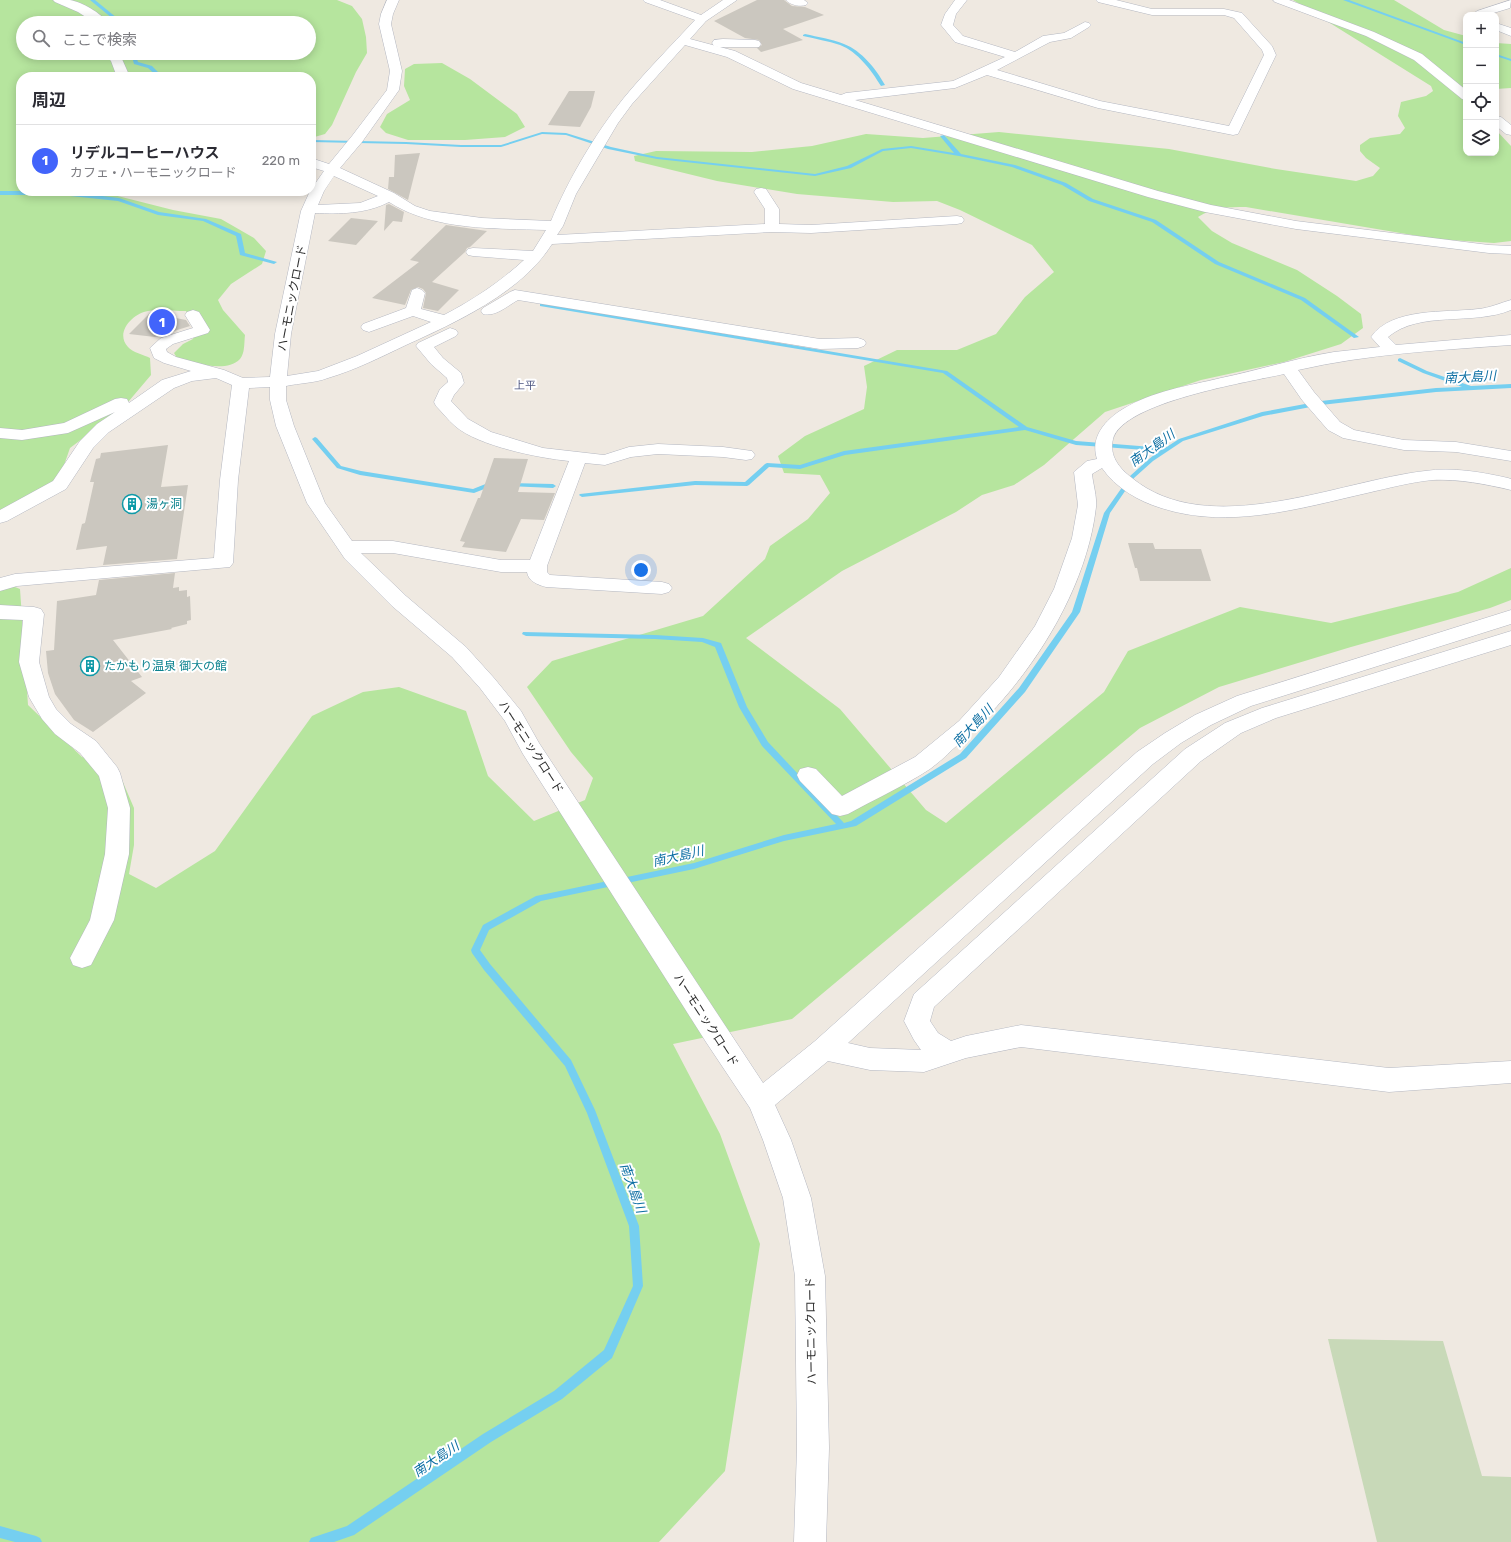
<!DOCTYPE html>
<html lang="ja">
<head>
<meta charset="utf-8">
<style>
  :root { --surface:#fff; --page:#f7f7f7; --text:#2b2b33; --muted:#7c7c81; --line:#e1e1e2; --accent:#4264fb }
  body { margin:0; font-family:Rubik,"Noto Sans JP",sans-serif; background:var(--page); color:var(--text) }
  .controls { position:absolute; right:12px; top:12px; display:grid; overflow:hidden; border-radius:8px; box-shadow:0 2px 10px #0003 }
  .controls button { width:36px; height:36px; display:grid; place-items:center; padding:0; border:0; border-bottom:1px solid var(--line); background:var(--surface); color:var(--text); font:20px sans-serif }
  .you { position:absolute; left:641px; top:570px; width:14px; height:14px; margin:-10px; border:3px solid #fff; border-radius:50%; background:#1a73e8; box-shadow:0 0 0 6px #1a73e833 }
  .badge { display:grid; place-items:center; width:26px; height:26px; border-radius:50%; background:var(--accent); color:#fff; font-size:13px; font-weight:700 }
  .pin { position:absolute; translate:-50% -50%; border:2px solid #fff; box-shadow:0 1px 4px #0006 }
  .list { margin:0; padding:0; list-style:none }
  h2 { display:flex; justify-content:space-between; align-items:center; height:52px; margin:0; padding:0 16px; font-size:17px }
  h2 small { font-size:13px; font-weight:400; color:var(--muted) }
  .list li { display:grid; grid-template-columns:26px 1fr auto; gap:12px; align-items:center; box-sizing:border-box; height:72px; padding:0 16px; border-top:1px solid var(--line) }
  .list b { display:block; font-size:15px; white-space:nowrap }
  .list p { margin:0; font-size:13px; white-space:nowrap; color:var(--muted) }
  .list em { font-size:13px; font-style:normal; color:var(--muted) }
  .icon { flex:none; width:22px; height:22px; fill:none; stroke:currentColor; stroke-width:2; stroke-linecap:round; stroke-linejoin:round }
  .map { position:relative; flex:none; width:1511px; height:1542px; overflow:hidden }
  .search { position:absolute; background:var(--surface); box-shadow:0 2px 10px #0003; left:16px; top:16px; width:300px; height:44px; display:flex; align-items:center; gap:10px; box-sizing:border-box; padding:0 14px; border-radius:22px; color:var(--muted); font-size:15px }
  .panel { position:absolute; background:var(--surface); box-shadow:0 2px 10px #0003; left:16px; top:72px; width:300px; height:124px; border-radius:16px }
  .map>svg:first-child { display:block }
  .green { fill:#b6e59e; fill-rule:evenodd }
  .cemetery { fill:#c8d9b8 }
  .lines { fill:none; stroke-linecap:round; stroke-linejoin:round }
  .stream { fill:#75cff0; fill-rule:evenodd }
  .building { fill:#cbc7bf }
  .minor-casing { stroke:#b4b7c1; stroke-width:1 }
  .minor { fill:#fff; fill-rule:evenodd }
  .labels { text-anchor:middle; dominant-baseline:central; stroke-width:4; stroke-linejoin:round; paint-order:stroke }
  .far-neighbourhood-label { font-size:11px; fill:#4d5680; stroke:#fff }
  .street-label { font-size:12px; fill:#2e2e2e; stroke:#fff }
  .culture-label { font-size:12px; fill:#0d838f; stroke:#fff; text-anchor:start }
  .water-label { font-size:13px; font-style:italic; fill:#0d6fa3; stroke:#fff }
</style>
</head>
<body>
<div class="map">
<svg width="1511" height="1542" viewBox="0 0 1511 1542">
  <rect width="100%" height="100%" fill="#efe9e1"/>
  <g class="green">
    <path d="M0,0h337l15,6 10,13 4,18 1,16 -11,19 -24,53 -7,9 -14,4v-61h-290v114h77l75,19 48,9 33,19 12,13 -4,13 -31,20 -13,16 5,10 22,25c-1,8 0,18 -5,24 -15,15 -46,3 -63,-1l-3,-5 9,-9 10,-5 2,-9 -9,-19c-12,0 -26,-3 -38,0 -14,2 -34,21 -20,36 4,5 16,8 22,11l1,17 -28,33 -53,40 -7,20 -8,13 -55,29zM23,23h286v30h-286z"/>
    <path d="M1293,0h101l50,30 22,6v117h30v-23l15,16v95l-17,2 -58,-4 -190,-32c-18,0 -33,0 -48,10l14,14 20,12 65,27 40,26 24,18 2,14 -22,16 -57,18 -83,18 -96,32 -61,53 -30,20 -32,10 -26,17 -114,59 -96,67 94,71 86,101 20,13 158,-131 24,-41 112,-44 91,16 127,-31 53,-24v32l-21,8 -139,39 -132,40 -79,41 -348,291 -119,25 47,90 40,110 -35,227 -66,71h-659v-961l20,8 8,116 54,52 34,9 18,42v37l-5,29 27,14 59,-37 97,-135 51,-24 36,-5 67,24 22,65 46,45 51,-21 8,-22 -22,-26 -44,-65 25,-26 151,-45 62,-57 5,-13 38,-27 22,-26 -10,-18 -36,-2 -6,-17 27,-20 59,-27 3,-22 -3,-21 33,-16h60l39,-16 29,-37 29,-25 -22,-27 -72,-35 -23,-9 -44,1 -96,-8 -80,-13 -82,-20 -1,-5 22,-5 96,1 60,-6 54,-12 57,4 76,-6 170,17 107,20 80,12 17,-5 7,-8 -14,-10 -6,-7v-6l10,-7 30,-4 5,-6 -7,-12 3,-14 25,-6 7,-5 -2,-5z"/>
    <polygon points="1496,43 1511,44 1511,88 1496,89"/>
    <polygon points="442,63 470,79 517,114 525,127 505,137 465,140 408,140 386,133 380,127 387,114 410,100 404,86 405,69 414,64"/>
  </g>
  <polygon class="cemetery" points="1328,1339 1443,1341 1482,1476 1511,1477 1511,1542 1377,1542"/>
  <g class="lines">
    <g class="stream">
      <polygon points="90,0 95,0 123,23 118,23"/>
      <polygon points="1343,0 1349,0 1466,43 1466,45"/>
      <path d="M805,34c13,3 27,5 39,10 18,7 32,25 41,41l-4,1c-10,-16 -23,-34 -41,-41 -12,-4 -24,-6 -37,-9v-1z"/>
      <polygon points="131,53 135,53 138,62 152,66 163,77 158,77 148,68 134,64"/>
      <polygon points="1496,54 1511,59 1511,61 1496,56"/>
      <polygon points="542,132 566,133 611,147 657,157 815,174 847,166 882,149 911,146 954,153 940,136 944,135 961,154 1015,165 1066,183 1093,199 1156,220 1219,262 1305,298 1359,337 1354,338 1301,300 1215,264 1152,222 1089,201 1062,185 1012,167 959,156 911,148 883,151 851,168 815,176 657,159 608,149 566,135 542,134 501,147 461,147 406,144 311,142 311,140 406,142 461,145 501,145"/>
      <polygon points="0,191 61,191 119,198 159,212 206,219 241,234 245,253 277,262 274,264 240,255 236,236 203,221 158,215 118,201 61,195 0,195"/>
      <polygon points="542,303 947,371 1027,427 1076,441 1165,448 1179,439 1262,412 1321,401 1436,388 1462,387 1423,373 1398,361 1398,359 1400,358 1427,371 1471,386 1511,384 1511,388 1436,392 1321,405 1263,416 1183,441 1153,461 1134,478 1110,513 1080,612 1025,692 966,758 856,826 784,841 694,869 541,901 489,930 480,950 490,964 571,1060 595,1110 639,1226 643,1286 612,1358 562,1399 491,1442 354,1535 334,1542 309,1542 311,1538 347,1526 483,1434 554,1391 604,1350 633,1286 629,1226 587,1113 565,1066 484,970 472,953 471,950 483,925 536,896 694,863 784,835 836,824 762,746 739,707 715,647 702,642 655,639 526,636 522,634 523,632 655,635 703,638 721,643 747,707 768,742 844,823 851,821 960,754 1019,688 1072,612 1104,513 1130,476 1149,459 1159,451 1076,445 1025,430 845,455 800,469 769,467 749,485 747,486 695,485 582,497 579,495 580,494 695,481 745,482 765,464 767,463 800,465 844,451 1019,427 943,373 540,306 540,304"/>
      <polygon points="315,437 317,438 341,466 361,471 473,489 488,483 496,483 497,484 474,493 360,475 337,468 312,439"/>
      <polygon points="509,483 553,484 556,486 553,488 507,486 507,484"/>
      <polygon points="0,1526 36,1536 40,1538 42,1542 15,1542 0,1538"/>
    </g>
  </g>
  <g class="building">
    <polygon points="757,0 784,0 792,6 805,7 824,15 783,29 803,40 761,52 757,48 762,45 759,40 745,38 714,21"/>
    <polygon points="569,91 595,91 591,107 580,127 548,125"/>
    <polygon points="420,153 414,176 408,200 388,189 389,177 394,177 395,155"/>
    <polygon points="389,204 404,212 402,222 393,221 384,231 386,205"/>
    <polygon points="351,218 378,221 356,245 328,241"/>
    <polygon points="446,225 487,231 470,247 467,248 465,252 432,282 459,290 438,311 423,308 426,293 423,289 418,287 411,290 405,305 372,298 419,262 410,260"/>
    <polygon points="150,313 186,320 190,326 155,337 129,334"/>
    <polygon points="168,445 161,487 188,485 177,559 103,565 107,546 76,550 82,524 85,523 94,482 90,482 96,459 100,458 101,453"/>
    <polygon points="494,458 528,459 518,492 555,493 544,520 521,519 506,552 462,547 465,542 460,541 478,498 480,498"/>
    <polygon points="1128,543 1153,543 1155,549 1201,549 1211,581 1140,581 1137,568 1135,568"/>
    <polygon points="175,573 173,588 179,587 179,591 187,590 187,597 190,596 191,620 187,621 187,624 171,628 172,629 113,640 142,677 131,681 146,693 93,732 74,720 55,694 48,673 46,651 54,650 57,601 96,595 99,580"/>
  </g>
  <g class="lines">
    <defs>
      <g id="minor">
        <path d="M53,0c6,0 11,0 17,0 12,2 31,13 38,23h-13l-17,-11 -23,-10z"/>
        <path d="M387,0h12l-6,14 -2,10 11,47 -3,19 -37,52 -22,26 54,25 21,13 15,5 52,7 69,3c17,-41 44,-87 72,-122 22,-27 48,-53 72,-79l-50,-18 -2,-2h17l41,15 22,-15h14l-31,21 -16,18 45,12 66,32 40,12 5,-2 107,-12 52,-24 -50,-15 -14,-17 4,-11 10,-14h12l-11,14 -3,11 10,11 52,16 28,-16 21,-3 21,-11 4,1 2,2 -2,2 -18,11 -21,4 -53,28 103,31 129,25 35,-71 -2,-5 -28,-32 -10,-3h-72l-54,-13 -2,-2h20l36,9h72l18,4 30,33 4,9 -38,79 -5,1 -135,-27 -111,-33 -32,13 -100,12 303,91 53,14 85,16 193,24 22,1v8l-22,-1 -193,-24 -91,-17 -57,-15 -355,-108 -66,-32 -42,-12 -53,59 -14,19 -42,71 -13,32 -6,9 208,-11v-15l-11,-17 2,-3 5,-1 5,1 13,20v15l32,1 146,-9 5,1 2,3 -2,3 -5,1 -146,9 -39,-1 -220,12c-30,48 -95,78 -146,101 -25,12 -51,25 -78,33 -13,5 -28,5 -42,8v14l8,26 31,77 27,38h41l108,19h29l39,-99c-30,-3 -91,-15 -114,-35 -7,-6 -13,-14 -19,-20l-2,-4 6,-13 8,-7 -1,-4 -16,-14 -15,-18 2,-3 32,-15 6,2 2,3 -2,3 -22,11 9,11 18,15 3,10 -10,12 -3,6 17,18 23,13 52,16 61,7 25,-8 29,-3 65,3 29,4 3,4 -3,4 -6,1 -23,-3 -65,-3 -27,3 -26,8 -20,-2 -38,103v6l3,3 112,7 7,2 3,4 -3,4 -7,2 -116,-7c-8,-2 -18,-6 -19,-15h-26l-108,-19h-32l45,43 60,51 28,31 27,33 18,32 224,340 52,-42 322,-289 28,-19 30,-18 42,-19 274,-86v14l-260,82 -40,19 -30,18 -28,21 -305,279 22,5 51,2 -7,-10 -10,-19 10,-27 271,-245 40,-26 37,-15 249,-77v14l-235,73 -35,15 -40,28 -267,246 -4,14 8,12 13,8 15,-5 55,-11 368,43 122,-7v22l-122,9 -368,-45 -55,11 -42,14 -54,-2 -42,-9 -53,44 16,35 20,58 14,78 4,172 -3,94h-32l3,-94 -2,-172 -12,-78 -20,-58 -13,-32 -44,-66 -183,-288 -18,-33 -25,-33 -28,-31 -60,-51 -47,-47 -38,-56 -31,-77 -6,-26v-13l-21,1 -11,92 -5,83 -3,4 -213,19 -17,5v-13l15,-4 199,-16 6,-78 12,-95 -16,-7 -24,3 -18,7 -65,44 -16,16 -27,41 -59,32 -7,2v-13l53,-29 27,-40 17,-17 18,-12 -47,21 -46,7 -22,-2v-10l22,2 42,-7 51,-24 6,-1 6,1 2,4 33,-23 29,-9 -27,-8 -10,-5 -4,-10 11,-10 32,-10 -8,-13 2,-3 6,-2 6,2 11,18 -2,3 -35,11 -7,5 1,3 9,5 48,13 19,8 27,-1 5,-43 26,-123 9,-20 14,-20 -13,-4v-9l18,6 23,-28 35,-46 3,-19 -11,-47 2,-10zM334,176l44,20 -18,7 -42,2 6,-14zM389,202c45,29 106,26 157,28l-13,21 -60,-3 -5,1 -2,3 2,3 5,1 51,4c-24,22 -51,40 -80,55l-23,-6 4,-16 -3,-3 -5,-2 -5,2 -6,18 -43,16 -2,3 2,3 6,2 44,-16 18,6 -74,34 -39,15 -31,5 4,-42 24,-121c25,1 51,1 74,-11z"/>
        <path d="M786,0h18l4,3 -2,2c-6,2 -16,0 -20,-5z"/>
        <polygon points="1273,0 1289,0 1374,32 1422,54 1466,90 1466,100 1462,99 1414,60 1366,36 1275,2"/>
        <polygon points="1511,0 1510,8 1487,15 1472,15 1477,11"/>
        <polygon points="1496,23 1511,28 1511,36 1496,30"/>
        <polygon points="723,39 755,40 759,41 761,44 759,47 718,47 714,46 712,43 714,40"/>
        <polygon points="103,53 116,53 122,59 130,77 117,77 111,61"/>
        <polygon points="1496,116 1501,117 1511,125 1511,135 1506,134 1496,126"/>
        <path d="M515,290l305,49 38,-1 6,2 2,3 -2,3 -6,2 -38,1 -302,-49c-11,6 -22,17 -35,14l-2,-3 2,-3 27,-16z"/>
        <path d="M1511,300v10c-38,16 -91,0 -123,27l8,8 115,-10v10c-71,5 -143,9 -213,25l16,22 26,30 14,8 50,10 52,2 55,9v10l-55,-9 -52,-2 -61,-12 -15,-8 -26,-30 -18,-26c-35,8 -161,28 -171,65 -4,17 6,29 19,39 77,63 206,3 293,-7 28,-4 56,1 83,7l3,1v11c-26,-6 -51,-11 -78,-10 -22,2 -44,8 -66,13 -66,15 -138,37 -206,15 -23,-7 -45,-20 -59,-40l-10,6c1,10 5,22 4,33 -10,90 -75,185 -143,242 -7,7 -15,14 -23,20 -26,17 -55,30 -82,45l-8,2 -8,-2 -32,-33 -3,-6 3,-6 8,-2 8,2 26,27 73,-39 44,-36 40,-44 36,-51 19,-37 18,-51 6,-33 -4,-33 13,-11 10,-2c-7,-22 8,-39 26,-50 29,-18 65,-23 98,-31 38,-8 75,-20 113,-26 15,-2 31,-3 46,-5l-9,-10c21,-30 75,-24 107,-28 12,-1 22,-6 33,-9z"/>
        <polygon points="0,605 34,607 41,609 44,614 39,662 49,697 56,709 71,724 96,741 117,767 120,773 130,808 129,854 114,920 91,965 82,968 73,965 70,958 90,920 105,854 108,808 99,776 80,753 55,734 42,719 29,697 19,662 23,620 0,619"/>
      </g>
    </defs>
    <use href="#minor" class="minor-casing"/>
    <use href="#minor" class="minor"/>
  </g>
  <defs>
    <symbol id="building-ring" viewBox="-11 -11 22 22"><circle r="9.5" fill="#fff" stroke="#0f9aa8" stroke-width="1.5"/><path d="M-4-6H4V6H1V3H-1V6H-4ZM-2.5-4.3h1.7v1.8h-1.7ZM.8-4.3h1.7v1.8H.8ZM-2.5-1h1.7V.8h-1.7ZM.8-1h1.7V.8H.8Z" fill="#0f9aa8"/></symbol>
  </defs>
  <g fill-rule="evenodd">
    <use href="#building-ring" x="121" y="493" width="22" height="22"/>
    <use href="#building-ring" x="79" y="655" width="22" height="22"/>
  </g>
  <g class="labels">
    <g class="far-neighbourhood-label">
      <text x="525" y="385">上平</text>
    </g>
    <g class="street-label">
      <text transform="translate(292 298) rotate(-79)">ハーモニックロード</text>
      <text transform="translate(531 747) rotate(57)">ハーモニックロード</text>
      <text transform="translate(706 1020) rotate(57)">ハーモニックロード</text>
      <text transform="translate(811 1331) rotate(-91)">ハーモニックロード</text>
    </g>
    <g class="culture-label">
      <text x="146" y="504">湯ヶ洞</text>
      <text x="104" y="666">たかもり温泉 御大の館</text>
    </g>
    <g class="water-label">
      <text transform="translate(1470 377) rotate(-3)">南大島川</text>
      <text transform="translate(1152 448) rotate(-36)">南大島川</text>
      <text transform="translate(973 726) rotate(-47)">南大島川</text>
      <text transform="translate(678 856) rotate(-13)">南大島川</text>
      <text transform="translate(633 1188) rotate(70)">南大島川</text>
      <text transform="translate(436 1459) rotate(-34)">南大島川</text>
    </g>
  </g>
</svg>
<div class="controls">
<button>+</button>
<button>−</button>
<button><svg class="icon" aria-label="locate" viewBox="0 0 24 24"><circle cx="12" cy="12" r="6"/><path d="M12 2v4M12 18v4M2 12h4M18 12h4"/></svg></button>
<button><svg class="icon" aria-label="layers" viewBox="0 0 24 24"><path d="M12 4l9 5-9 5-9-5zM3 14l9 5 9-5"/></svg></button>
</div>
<div class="you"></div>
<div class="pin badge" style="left:162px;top:322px">1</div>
<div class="search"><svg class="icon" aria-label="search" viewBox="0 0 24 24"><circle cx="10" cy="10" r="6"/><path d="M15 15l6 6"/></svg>ここで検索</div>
<section class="panel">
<h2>周辺<small></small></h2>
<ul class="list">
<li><span class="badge">1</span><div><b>リデルコーヒーハウス</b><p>カフェ · ハーモニックロード</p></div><em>220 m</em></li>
</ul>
</section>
</div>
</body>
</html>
